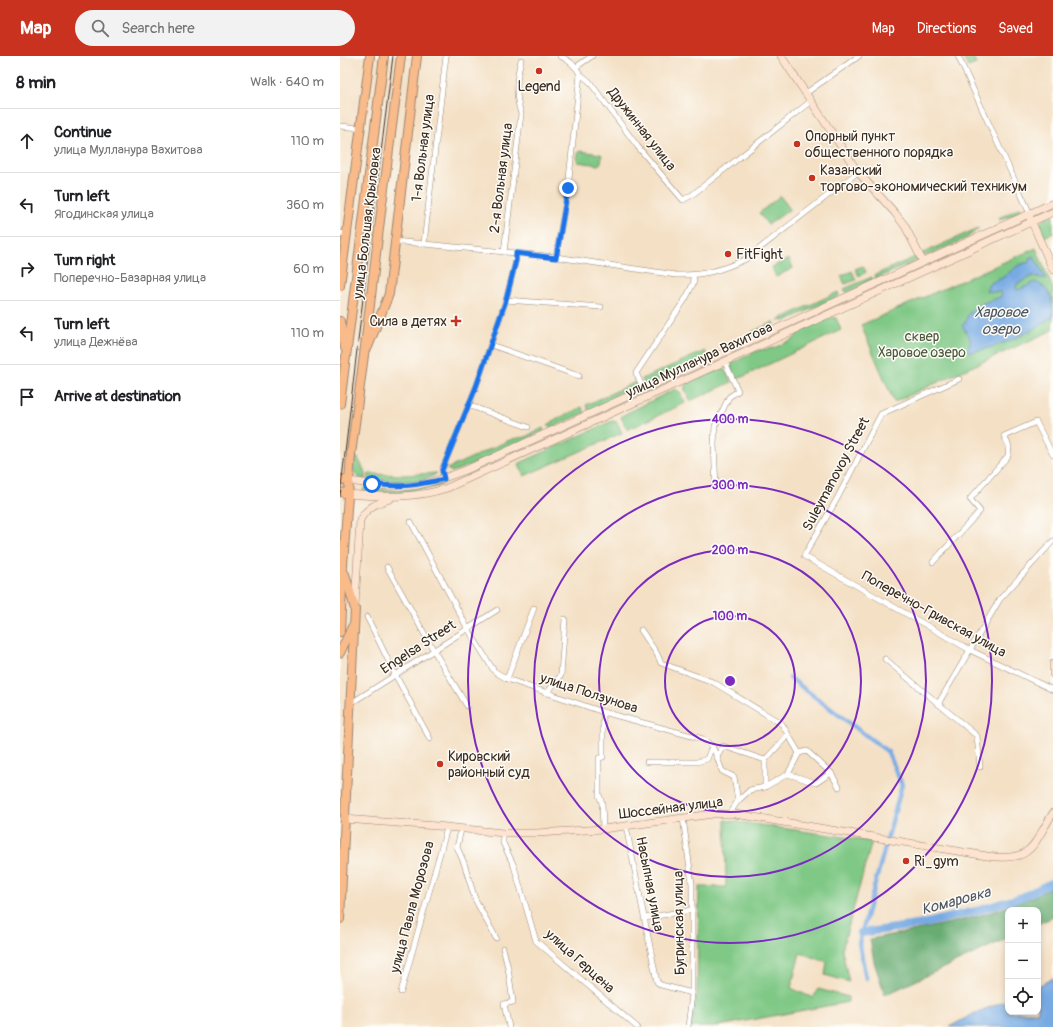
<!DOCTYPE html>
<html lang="en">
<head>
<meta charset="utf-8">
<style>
  :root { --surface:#fff; --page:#f2f2f2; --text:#202124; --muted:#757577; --line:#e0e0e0; --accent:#c8321e }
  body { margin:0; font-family:Pangolin,sans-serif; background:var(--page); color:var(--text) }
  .controls { position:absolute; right:12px; bottom:12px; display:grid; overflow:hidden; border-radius:8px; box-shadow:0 2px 6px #0003 }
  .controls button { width:36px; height:36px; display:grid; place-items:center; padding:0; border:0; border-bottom:1px solid var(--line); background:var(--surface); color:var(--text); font:20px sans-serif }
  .stop { position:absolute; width:12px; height:12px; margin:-9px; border:3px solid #1a73e8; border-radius:50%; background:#fff }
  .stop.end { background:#1a73e8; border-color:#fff; box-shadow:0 1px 4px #0008 }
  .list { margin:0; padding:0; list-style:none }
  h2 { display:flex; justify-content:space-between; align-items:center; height:52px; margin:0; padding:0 16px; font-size:17px }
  h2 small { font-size:13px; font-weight:400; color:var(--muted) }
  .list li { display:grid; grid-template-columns:26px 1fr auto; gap:12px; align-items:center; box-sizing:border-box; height:64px; padding:0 16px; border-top:1px solid var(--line) }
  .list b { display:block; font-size:15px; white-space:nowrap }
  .list p { margin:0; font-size:13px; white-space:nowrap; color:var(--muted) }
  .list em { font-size:13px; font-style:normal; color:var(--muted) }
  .icon { flex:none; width:22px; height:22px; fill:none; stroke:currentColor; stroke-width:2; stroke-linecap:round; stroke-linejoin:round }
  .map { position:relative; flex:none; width:713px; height:971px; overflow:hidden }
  header { display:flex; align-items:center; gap:24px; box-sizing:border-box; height:56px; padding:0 20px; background:var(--accent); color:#fff }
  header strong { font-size:19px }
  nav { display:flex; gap:22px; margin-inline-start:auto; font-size:14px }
  .search { width:280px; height:36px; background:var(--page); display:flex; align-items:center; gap:10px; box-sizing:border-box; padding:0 14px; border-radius:22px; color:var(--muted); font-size:15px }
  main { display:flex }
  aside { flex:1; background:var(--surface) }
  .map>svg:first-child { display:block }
  .green { fill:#7fc885; stroke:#5d7952 }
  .forest { fill:#67ac72; stroke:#516b48 }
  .water { fill:#77aae3; stroke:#596a80 }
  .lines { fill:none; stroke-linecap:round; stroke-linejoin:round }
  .canal { stroke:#77aae3; stroke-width:4.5 }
  .river { stroke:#77aae3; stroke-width:8 }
  .street-casing { stroke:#988572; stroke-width:6 }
  .secondary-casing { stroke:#988572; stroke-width:8 }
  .primary-casing { stroke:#988572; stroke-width:10 }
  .street { stroke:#fff; stroke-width:5 }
  .secondary { stroke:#fde4d1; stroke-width:7 }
  .primary { stroke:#fabb8b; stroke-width:8 }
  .tram { stroke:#3b2a1e; stroke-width:1 }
  .route { stroke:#1a73e8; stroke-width:5 }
  .ring { fill:none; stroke:#7b2cbf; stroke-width:2 }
  .poi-dot { fill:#c8321e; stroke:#fdfcf7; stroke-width:1.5 }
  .labels { text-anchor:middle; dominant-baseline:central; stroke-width:3; stroke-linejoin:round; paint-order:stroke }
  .poi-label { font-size:14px; fill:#3b2a1e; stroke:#fdfcf7; text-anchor:start }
  .street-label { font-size:14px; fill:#3b2a1e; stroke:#fdfcf7 }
  .park-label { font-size:14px; fill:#4f593d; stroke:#fdfcf7 }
  .water-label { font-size:15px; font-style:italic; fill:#505763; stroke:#fdfcf7 }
  .centre { fill:#7b2cbf; stroke:#fdfcf7; stroke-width:2 }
  .ring-label { font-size:12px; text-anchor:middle; font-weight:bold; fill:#7b2cbf; stroke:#fdfcf7; stroke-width:3; stroke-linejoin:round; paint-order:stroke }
</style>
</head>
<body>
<header>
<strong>Map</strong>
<div class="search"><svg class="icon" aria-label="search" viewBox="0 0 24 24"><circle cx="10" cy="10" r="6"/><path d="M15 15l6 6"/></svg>Search here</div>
<nav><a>Map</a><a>Directions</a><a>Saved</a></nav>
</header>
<main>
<aside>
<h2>8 min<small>Walk · 640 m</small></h2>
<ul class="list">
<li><svg class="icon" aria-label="ahead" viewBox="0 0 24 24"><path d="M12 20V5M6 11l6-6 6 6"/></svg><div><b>Continue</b><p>улица Мулланура Вахитова</p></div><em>110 m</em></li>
<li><svg class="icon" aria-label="left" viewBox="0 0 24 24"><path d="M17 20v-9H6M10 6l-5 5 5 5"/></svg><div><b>Turn left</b><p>Ягодинская улица</p></div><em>360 m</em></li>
<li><svg class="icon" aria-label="right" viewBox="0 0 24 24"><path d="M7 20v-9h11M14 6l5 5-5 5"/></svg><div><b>Turn right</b><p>Поперечно-Базарная улица</p></div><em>60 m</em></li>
<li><svg class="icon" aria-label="left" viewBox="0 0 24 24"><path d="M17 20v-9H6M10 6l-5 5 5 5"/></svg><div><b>Turn left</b><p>улица Дежнёва</p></div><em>110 m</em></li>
<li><svg class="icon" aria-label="arrive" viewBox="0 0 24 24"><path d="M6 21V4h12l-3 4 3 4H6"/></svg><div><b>Arrive at destination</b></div></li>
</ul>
</aside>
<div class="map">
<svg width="713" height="971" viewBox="0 0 713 971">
  <rect width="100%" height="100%" fill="#fdfcf7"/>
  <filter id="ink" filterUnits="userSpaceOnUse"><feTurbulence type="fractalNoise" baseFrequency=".025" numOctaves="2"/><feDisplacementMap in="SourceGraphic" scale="8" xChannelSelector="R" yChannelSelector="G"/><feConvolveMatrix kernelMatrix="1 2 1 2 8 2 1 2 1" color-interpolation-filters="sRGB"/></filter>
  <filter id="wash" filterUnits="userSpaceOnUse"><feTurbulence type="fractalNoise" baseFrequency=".012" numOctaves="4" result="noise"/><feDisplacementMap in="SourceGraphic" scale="16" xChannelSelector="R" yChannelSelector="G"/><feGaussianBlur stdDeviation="0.9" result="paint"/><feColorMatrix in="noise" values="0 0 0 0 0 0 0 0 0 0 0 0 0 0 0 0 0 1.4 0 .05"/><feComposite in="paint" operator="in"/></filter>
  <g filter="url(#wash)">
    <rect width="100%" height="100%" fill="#f4e0c5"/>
    <g class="green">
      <polygon points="622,0 633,0 636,8 628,11"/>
      <polygon points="239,95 261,98 262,100 261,106 259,109 238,106 237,104 238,98"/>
      <polygon points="440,140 450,153 428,169 419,157"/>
      <polygon points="682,151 678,158 660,164 659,162"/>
      <path d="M713,159v18l-11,5c-7,-16 -3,-16 11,-23z"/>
      <polygon points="638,172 638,173 627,182 589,199 586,200 581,198"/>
      <polygon points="696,192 713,233 713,266 712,267 713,274 554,346 521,269"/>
      <polygon points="577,200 576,205 573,206 536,223 535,219"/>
      <polygon points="449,203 453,212 436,221 432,211"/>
      <polygon points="523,210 526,216 519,220 515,213"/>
      <polygon points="512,215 516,224 505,228 501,220"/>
      <polygon points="532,221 533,224 508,236 506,236 504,233"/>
      <polygon points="498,236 499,239 498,241 445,265 438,264"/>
      <path d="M492,261l4,1 5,12 -105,50 -5,-12 1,-5 27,-13 15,-2 20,-9c4,-10 28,-18 38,-22z"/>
      <polygon points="434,266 433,270 411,281 410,279 412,276"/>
      <polygon points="365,295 367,299 356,306 308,328 304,328 302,323"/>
      <polygon points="380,313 384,313 392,326 350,345 345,334 345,329 346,328"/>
      <polygon points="298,325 299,331 297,333 249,355 246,349"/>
      <polygon points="335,333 340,336 345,347 287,374 281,361 283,359"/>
      <polygon points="242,351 245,357 211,372 208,369 219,362"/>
      <polygon points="272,365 277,366 282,377 184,420 179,409 180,407"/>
      <polygon points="203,372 204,375 138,406 112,416 107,413 172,383 185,381"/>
      <polygon points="14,401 18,402 25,416 25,424 19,422 14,417"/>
      <path d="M97,417c-15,13 -51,9 -69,7l1,-6 33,1z"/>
      <path d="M103,428c-19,8 -61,12 -80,7l1,-3 35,2z"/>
      <polygon points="385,764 532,785 502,894 509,926 485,919 487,906 460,897 451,932 473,942 478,933 508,941 508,946 373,971 351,971 357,936 359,831 386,831"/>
    </g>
    <path class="forest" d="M713,830v31l-15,7v-14h-30v28l-123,57 -11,-33 -4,-23c52,-10 106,-19 155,-39 10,-4 19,-9 28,-14z"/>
    <g class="water">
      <path d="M694,200l12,23 -13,-3 -16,8 -1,5 2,1 17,-8c17,7 18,19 18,35 -25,16 -53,31 -84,35l-2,-2c8,-12 -1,-16 -5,-25l3,-2 4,-10 14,-10 18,-6v-5h-7l-8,-1 3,-7 13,-6 17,-13 11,-3 -1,-4z"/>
      <polygon points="713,922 713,929 711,931 713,934 713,971 609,971 635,957 668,944 668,956 698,956 698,930"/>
    </g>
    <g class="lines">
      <polyline class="canal" points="450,622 548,696 562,729 519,887 526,922"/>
      <polyline class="river" points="521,877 583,868 636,855 682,841 713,826"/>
    </g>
  </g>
  <g filter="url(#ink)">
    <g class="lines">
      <defs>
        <g id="street">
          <polyline points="618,0 690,158"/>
          <polyline points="236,11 252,0"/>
          <polyline points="240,18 249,25 298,91 343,144 352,139 471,45"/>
          <polyline points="466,37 519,0"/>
          <polyline points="0,70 20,72"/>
          <polyline points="0,177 6,178"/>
          <path d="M54,185l162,16 120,18c27,1 46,-5 70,-16l112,-87"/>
          <polyline points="84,187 106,0"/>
          <path d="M164,196l17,-138c-6,-19 -5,-35 0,-54"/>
          <path d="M216,201l12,-69 12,-114c-5,-9 -10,-13 -20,-18"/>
          <polyline points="166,244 261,251"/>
          <polyline points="151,289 239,320"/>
          <polyline points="619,323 541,358 498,441 464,500 630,594 713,634"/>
          <polyline points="304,334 296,317 346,242 354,226 353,220"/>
          <polyline points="128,349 188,371"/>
          <polyline points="104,423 102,414 136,331 166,244 176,204 176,197"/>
          <polyline points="376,432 374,388 375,370 389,341 398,335 385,306"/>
          <polyline points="71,466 128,573 154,615 167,623 263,656 363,683 372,690 377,701 383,690 425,704 425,731 410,734 398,745 389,758"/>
          <polyline points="593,506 640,455 630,443 668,400 669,390 664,380 696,366 713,399"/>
          <polyline points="47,511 94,595 127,650"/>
          <polyline points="27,561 56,620 90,683"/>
          <polyline points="301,574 317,598 321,607 373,626 442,668 459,697 467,695 491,717 476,727 448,718 425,731"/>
          <polyline points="545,603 637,680 640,711"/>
          <polyline points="167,623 194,552"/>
          <polyline points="207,637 221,619 225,563"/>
          <polyline points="10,646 16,644 157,554"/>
          <polyline points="598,648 660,543 713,485"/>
          <polyline points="263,656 263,701 259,702 259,739 262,747 263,773"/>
          <polyline points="377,701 382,715 394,721 398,745"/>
          <polyline points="425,704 448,679"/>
          <polyline points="307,706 357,706 367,703 372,690"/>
          <polyline points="491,717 499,731"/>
          <polyline points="448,718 459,697"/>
          <polyline points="343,762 352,828 352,938 348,971"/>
          <polyline points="286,770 317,926 321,929 352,937"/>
          <polyline points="121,774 117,791 124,807 135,843 156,882"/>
          <polyline points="163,777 163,787 174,810 196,885 297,971"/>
          <polyline points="305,862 352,854"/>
          <polyline points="163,892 168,912 173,946 164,948 169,971"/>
          <polyline points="61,936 107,772"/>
        </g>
        <g id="secondary">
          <polyline points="441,0 518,116 555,157 565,170 583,206"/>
          <polyline points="690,162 713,214"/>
          <path d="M9,425c22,3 46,8 69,4 16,-3 32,-9 48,-15l587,-267"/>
          <path d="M8,438c34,3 66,5 99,-6l606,-276"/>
          <path d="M15,549l5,-85c7,-13 17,-17 30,-21"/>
          <polyline points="713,608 713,618"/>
          <path d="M4,763l93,7 66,7h34l66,-4 110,-15h22l252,42c45,6 44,-8 66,-43"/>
        </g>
        <g id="primary">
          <polyline points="0,230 30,0"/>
          <polyline points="0,265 5,292"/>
          <polyline points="28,291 49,238 77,0"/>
          <polyline points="0,348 44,0"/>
          <polyline points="0,423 9,425"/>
          <polyline points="0,436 8,438"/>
          <polyline points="0,576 3,509 11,398 24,299 41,156 61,0"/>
          <polyline points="0,597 12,571"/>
          <polyline points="0,863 15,553 5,518"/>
        </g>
      </defs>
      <use href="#street" class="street-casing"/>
      <use href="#secondary" class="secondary-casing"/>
      <use href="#primary" class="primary-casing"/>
      <use href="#street" class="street"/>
      <use href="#secondary" class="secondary"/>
      <use href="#primary" class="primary"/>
      <polyline class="tram" points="0,440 27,208 53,0"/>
    </g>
  </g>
  <g class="lines" filter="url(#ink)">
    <path class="route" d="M32,428c27,4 46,1 72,-5l-2,-9 34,-83 30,-87 10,-40v-7l40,5 12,-70"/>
  </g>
  <g class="ring">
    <circle cx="390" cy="625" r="65"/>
    <circle cx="390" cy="625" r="131"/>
    <circle cx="390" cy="625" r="196"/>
    <circle cx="390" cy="625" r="262"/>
  </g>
  <g class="poi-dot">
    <circle cx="199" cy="15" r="4"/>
    <circle cx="457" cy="88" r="4"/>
    <circle cx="472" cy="122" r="4"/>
    <circle cx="388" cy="198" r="4"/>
    <path d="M114 259h4v4h4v4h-4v4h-4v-4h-4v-4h4z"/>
    <circle cx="100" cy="708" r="4"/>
    <circle cx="566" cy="805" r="4"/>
  </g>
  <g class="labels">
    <g class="poi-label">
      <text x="199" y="30" text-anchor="middle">Legend</text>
      <text x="465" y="80">Опорный пункт<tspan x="465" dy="16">общественного порядка</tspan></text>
      <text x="480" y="114">Казанский<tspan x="480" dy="16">торгово-экономический техникум</tspan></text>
      <text x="396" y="198">FitFight</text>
      <text x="107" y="265" text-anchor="end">Сила в детях</text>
      <text x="108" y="700">Кировский<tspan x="108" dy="16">районный суд</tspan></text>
      <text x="574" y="805">Ri_gym</text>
    </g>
    <g class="street-label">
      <text transform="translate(302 73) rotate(52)">Дружинная улица</text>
      <text transform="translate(83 92) rotate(-83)">1-я Вольная улица</text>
      <text transform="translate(161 122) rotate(-83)">2-я Вольная улица</text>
      <text transform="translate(27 167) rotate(-83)">улица Большая Крыловка</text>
      <text transform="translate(359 304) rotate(-25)">улица Мулланура Вахитова</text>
      <text transform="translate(496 418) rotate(-62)">Suleymanovoy Street</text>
      <text transform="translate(594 558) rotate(29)">Поперечно-Гривская улица</text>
      <text transform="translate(78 591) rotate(-33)">Engelsa Street</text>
      <text transform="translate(249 637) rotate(18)">улица Ползунова</text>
      <text transform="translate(331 752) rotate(-7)">Шоссейная улица</text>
      <text transform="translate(310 828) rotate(79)">Насыпная улица</text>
      <text transform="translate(72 851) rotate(-75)">улица Павла Морозова</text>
      <text transform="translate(339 867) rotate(-91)">Бугринская улица</text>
      <text transform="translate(240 905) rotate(42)">улица Герцена</text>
    </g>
    <g class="park-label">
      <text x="582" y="280">сквер<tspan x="582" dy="16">Харовое озеро</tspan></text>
    </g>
    <g class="water-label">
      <text x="661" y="256">Харовое<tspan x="661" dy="17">озеро</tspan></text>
      <text transform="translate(616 845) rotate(-15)">Комаровка</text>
    </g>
  </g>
  <circle cx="390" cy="625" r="6" class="centre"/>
  <g class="ring-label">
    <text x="390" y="367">400 m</text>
    <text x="390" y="433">300 m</text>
    <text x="390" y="498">200 m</text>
    <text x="390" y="564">100 m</text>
  </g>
</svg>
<div class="controls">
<button>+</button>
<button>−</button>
<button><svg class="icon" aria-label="locate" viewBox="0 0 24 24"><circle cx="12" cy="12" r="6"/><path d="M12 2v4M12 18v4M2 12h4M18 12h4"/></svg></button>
</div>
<div class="stop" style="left:32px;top:428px"></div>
<div class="stop end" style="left:228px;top:132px"></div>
</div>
</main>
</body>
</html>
